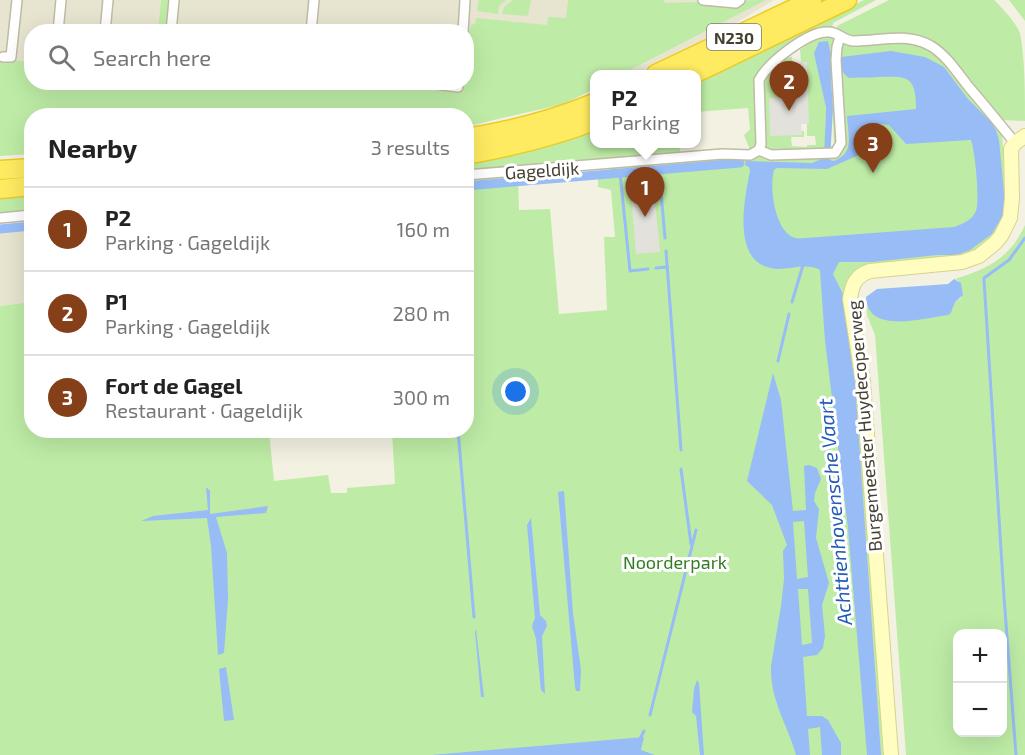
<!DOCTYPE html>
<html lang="en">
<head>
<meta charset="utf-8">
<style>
  :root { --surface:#fff; --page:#f6f6f6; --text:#222; --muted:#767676; --line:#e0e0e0; --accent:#853f19 }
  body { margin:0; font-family:"Exo 2",sans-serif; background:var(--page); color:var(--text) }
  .controls { position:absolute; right:18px; bottom:18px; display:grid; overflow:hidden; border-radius:12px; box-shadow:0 6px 24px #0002 }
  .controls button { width:54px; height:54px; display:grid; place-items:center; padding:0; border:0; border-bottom:2px solid var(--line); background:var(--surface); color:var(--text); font:30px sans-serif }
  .you { position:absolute; left:516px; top:392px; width:21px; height:21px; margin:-15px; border:4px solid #fff; border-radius:50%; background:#1a73e8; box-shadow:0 0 0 9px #1a73e833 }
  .badge { display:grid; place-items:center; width:39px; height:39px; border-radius:50%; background:var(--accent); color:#fff; font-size:20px; font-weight:700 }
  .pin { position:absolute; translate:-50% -50px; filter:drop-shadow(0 2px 3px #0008) }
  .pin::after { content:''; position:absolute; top:32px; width:21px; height:18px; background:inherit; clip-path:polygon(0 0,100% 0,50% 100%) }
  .popup { position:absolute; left:590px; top:70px; width:111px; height:78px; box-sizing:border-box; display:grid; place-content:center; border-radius:12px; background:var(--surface); filter:drop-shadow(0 2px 4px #0005); font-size:20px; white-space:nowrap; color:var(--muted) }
  .popup b { font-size:22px; color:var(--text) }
  .popup::after { content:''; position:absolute; left:50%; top:100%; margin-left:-12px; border:12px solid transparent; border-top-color:var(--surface) }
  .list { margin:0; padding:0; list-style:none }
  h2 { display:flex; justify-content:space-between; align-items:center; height:78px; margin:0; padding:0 24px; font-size:26px }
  h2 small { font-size:20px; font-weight:400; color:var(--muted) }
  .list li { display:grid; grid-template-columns:39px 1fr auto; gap:18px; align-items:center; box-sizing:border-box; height:84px; padding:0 24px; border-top:2px solid var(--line) }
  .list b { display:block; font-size:22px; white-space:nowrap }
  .list p { margin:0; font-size:20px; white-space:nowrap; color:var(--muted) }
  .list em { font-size:20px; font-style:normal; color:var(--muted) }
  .icon { flex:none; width:33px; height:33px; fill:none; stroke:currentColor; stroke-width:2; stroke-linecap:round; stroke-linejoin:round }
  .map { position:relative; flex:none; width:1025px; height:755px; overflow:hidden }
  .search { position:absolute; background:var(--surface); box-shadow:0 6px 24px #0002; left:24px; top:24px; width:450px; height:66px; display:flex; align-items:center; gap:15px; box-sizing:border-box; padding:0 21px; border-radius:24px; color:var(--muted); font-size:22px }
  .panel { position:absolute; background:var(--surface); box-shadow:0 6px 24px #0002; left:24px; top:108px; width:450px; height:330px; border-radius:24px }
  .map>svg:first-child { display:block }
  .residential { fill:#e7e5d0; fill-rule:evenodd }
  .green { fill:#beeca6; fill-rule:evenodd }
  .parking { fill:#e3e1db }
  .water { fill:#97bcf6; fill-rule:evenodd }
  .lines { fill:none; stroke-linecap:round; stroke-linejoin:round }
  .stream { stroke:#97bcf6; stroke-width:3 }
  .canal { stroke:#97bcf6; stroke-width:9 }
  .street-casing { stroke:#bfbba4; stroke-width:12 }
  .secondary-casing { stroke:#d7d38d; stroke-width:16 }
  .highway-casing { stroke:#ebcb24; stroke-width:21 }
  .street { stroke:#fff; stroke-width:9 }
  .secondary { stroke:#fffdc0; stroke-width:14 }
  .highway { stroke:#ffeb61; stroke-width:18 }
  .labels { text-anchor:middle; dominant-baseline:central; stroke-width:6; stroke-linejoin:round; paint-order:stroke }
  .shield { fill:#fff; stroke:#7d7a70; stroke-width:1.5 }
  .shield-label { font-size:16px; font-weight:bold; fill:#454132 }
  .street-label { font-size:18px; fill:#454132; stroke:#fff }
  .park-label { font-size:18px; fill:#317b21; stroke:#fff }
  .water-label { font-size:20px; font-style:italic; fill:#235bb9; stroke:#fff }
</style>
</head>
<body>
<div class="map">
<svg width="1025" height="755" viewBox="0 0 1025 755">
  <rect width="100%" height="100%" fill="#f3f1e2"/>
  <g class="residential">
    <path d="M0,0h774l-82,50 -60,24h-38v16l-127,38 -1,-12h-434l-32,39zM32,32h434v50h-434z"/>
    <polygon points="31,225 31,302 0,306 0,227"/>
  </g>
  <g class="green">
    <polygon points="161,0 170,0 167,31 158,32"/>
    <polygon points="479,0 506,0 499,6 498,14 477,11"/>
    <polygon points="513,0 531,0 528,16 502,14 504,7"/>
    <polygon points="568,0 664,0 665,3 766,0 622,74 594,74 594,89 564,104 467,126 466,116 32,116 31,154 0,156 0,59 31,62 32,82 359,82 448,92 462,92 463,83 466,82 466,46 471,25 475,24 476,18 547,25 548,17 566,18"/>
    <path d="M864,0h12l-43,23 -1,5 6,1 -1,-3 52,-26h105c10,10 20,20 26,33 5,26 5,60 5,88l-24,-1 6,81 -3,15 -10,19 -28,21 -111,17 4,109 24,373h-883v-449l31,-4 1,128 237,1 5,50 54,-6 3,18h16v-5l48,-4 -3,-53 74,-1 1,-255 40,-3 1,8h10l1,30 31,-1 9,105 48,-4 -3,-73h11l-4,-47 -13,-3v-14l11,-1v-7l134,-10 7,-5 -6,-15 6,-6 -2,-21 -52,4v-29zM829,28l-29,22 1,12 6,1v73h8l1,9h-9v2l-15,-1 -1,-9h13v-6h-2v4l-9,-37 -1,-17h-6l-1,-18h7v-6c-11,1 -23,14 -28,23l3,68 -15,1 4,-5c0,-17 -4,-53 0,-67 7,-24 52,-40 73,-49zM830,48l4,98 -9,1 1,-39 -11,-54z"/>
    <polygon points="1009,0 1025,0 1025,21"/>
    <polygon points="594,131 594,144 680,144 680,154 467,171 467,161 575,138"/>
    <polygon points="31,192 31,212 0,214 0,194"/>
    <path d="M1025,225v530h-119l-31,-420 -8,-20 -1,-11 5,8 80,1 4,-11 6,-4 -3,-18 -4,-1c34,-10 56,-21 71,-54zM958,634h44v98h-44z"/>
  </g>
  <g class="parking">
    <polygon points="807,62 809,124 801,124 802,135 770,136 769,98 793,97 792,81 786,81 785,63"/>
    <polygon points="653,179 660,252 636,254 630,182"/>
  </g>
  <g class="water">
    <path d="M828,41l6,27 -3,11 2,30 -3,51 4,1c21,-9 14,-24 13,-45l69,-7c0,-33 -8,-33 -38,-32 -10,1 -19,0 -29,1 -7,-5 -11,-12 -8,-21l50,-6 34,6 19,10 24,32 24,24 4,7 3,10 6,61 -2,14 -11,19 -22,16 -13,5h-20l-65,7h-33l-6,12 12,24 -1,9 11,76 26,372h-14l-19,-227 -23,-187 -5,-71c-12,-7 -28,-1 -41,-1 -49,-1 -35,-68 -29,-98l-1,-4 -4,-2 1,-4 66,2 12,-5 2,-50 -12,-55 5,-11zM880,124l9,1 17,19 65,-4c4,11 9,60 5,71 -4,9 -13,13 -22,16l-148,11c-1,0 -9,1 -10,0 -21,-4 -27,-51 -22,-68l3,-2 50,1 32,-14 -1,-22c6,-5 14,-5 22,-9z"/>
    <path d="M954,279l7,4 2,12 -8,7 -4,11 -3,2c-24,3 -81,20 -82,-18l11,-8 71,-5z"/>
    <path d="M773,373l8,27 12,111 13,-1 -2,-44 5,-1 8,3 4,11 -6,14 -1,8 5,8 -3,29 13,45 -7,22 3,31 -2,12 -6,7 -14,2 4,59h15l6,4 13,23v12h-19l-2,-28 -12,2 2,26h-14c-9,-31 -26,-55 -25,-89l10,-60 3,-27 -1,-28 4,-6 -15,-40 -25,-24zM804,521l4,56 -11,2 -4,-57zM798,589h10l4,54 -10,2z"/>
    <polygon points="206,487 210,491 210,514 268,506 266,513 216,517 227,553 228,599 224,653 218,655 211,546 207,518 141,521 153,516 208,510"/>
    <polygon points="564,491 573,613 581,670 580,691 576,691 575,687 558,492"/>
    <polygon points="531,518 540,615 546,621 547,626 542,636 545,694 541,690 536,639 532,626 535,618 527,525"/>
    <polygon points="476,629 484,697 481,697 475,632"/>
    <polygon points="226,667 234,720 224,721 219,669"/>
    <polygon points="697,680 699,683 704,755 700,755 696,716 692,712 694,689"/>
    <polygon points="644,737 641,750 655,755 431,755"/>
  </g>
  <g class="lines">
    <g class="stream">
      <polyline points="659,170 665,238"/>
      <polyline points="620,173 630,271 648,269"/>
      <polyline points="666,251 681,450"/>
      <polyline points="656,268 667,267"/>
      <polyline points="792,302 803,265"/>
      <polyline points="778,361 789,314"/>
      <polyline points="458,430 474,617"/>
      <polyline points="681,469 691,544"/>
      <polyline points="650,715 696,530"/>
      <polyline points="640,739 644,731"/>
      <polyline points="1016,755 1004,597 984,280 984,278 1009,260 1025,238"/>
    </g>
    <g class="canal">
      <polyline points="466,186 740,163"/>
      <polyline points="0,229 32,226"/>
    </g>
    <defs>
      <g id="street">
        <polyline points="703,0 736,3 740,0"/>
        <polyline points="58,32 61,0"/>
        <polyline points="105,32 108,0"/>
        <polyline points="171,32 174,0"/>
        <polyline points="311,32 314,0"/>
        <polyline points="463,32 465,0"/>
        <polyline points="3,57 11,57 17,0"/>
        <polyline points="419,82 458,87 458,82"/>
        <path d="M759,150l2,-6 -2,-64c9,-17 50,-50 70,-48 9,0 15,9 25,9 27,0 52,-9 77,5 15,9 26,26 37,40 16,19 32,38 47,57"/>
        <polyline points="466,175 722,154 750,155 759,150 771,155 835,153 841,143 836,60 837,47 840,37"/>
        <polyline points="0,218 32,215"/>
      </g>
      <path id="secondary" d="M891,755l-28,-373 -13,-83c2,-14 5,-23 20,-28l92,-9 17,-6 16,-13 6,-7 9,-18 2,-20 -1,-49 4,-6 10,-7"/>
      <g id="highway">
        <polyline points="656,74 812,0"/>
        <polyline points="694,74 847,0"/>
        <path d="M466,138c44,-7 87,-18 128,-35"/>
        <path d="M466,155c45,-8 86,-18 128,-34"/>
        <polyline points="0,170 32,168"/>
        <polyline points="0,189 32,186"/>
      </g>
    </defs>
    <use href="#street" class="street-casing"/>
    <use href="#secondary" class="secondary-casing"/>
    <use href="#highway" class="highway-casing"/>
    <use href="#street" class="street"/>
    <use href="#secondary" class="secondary"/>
    <use href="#highway" class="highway"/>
  </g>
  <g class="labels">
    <rect class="shield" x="707" y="24" width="54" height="26" rx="4.5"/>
    <g class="shield-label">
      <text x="734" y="37">N230</text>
    </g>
    <g class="street-label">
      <text transform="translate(542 170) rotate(-4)">Gageldijk</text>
      <text transform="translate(864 426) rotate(-95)">Burgemeester Huydecoperweg</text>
    </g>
    <g class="park-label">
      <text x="675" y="562">Noorderpark</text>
    </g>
    <g class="water-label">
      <text transform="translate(834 512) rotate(-95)">Achttienhovensche Vaart</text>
    </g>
  </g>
</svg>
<div class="controls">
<button>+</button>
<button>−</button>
</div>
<div class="you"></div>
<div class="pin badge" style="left:645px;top:217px">1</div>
<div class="popup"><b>P2</b>Parking</div>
<div class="pin badge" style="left:789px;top:111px">2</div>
<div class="pin badge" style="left:873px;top:173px">3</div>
<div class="search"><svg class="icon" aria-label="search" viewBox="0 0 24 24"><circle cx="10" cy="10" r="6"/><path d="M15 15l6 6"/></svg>Search here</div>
<section class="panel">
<h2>Nearby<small>3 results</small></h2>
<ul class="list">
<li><span class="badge">1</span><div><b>P2</b><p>Parking · Gageldijk</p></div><em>160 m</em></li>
<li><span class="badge">2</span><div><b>P1</b><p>Parking · Gageldijk</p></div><em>280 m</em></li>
<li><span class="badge">3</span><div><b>Fort de Gagel</b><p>Restaurant · Gageldijk</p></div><em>300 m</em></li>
</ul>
</section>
</div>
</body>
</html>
